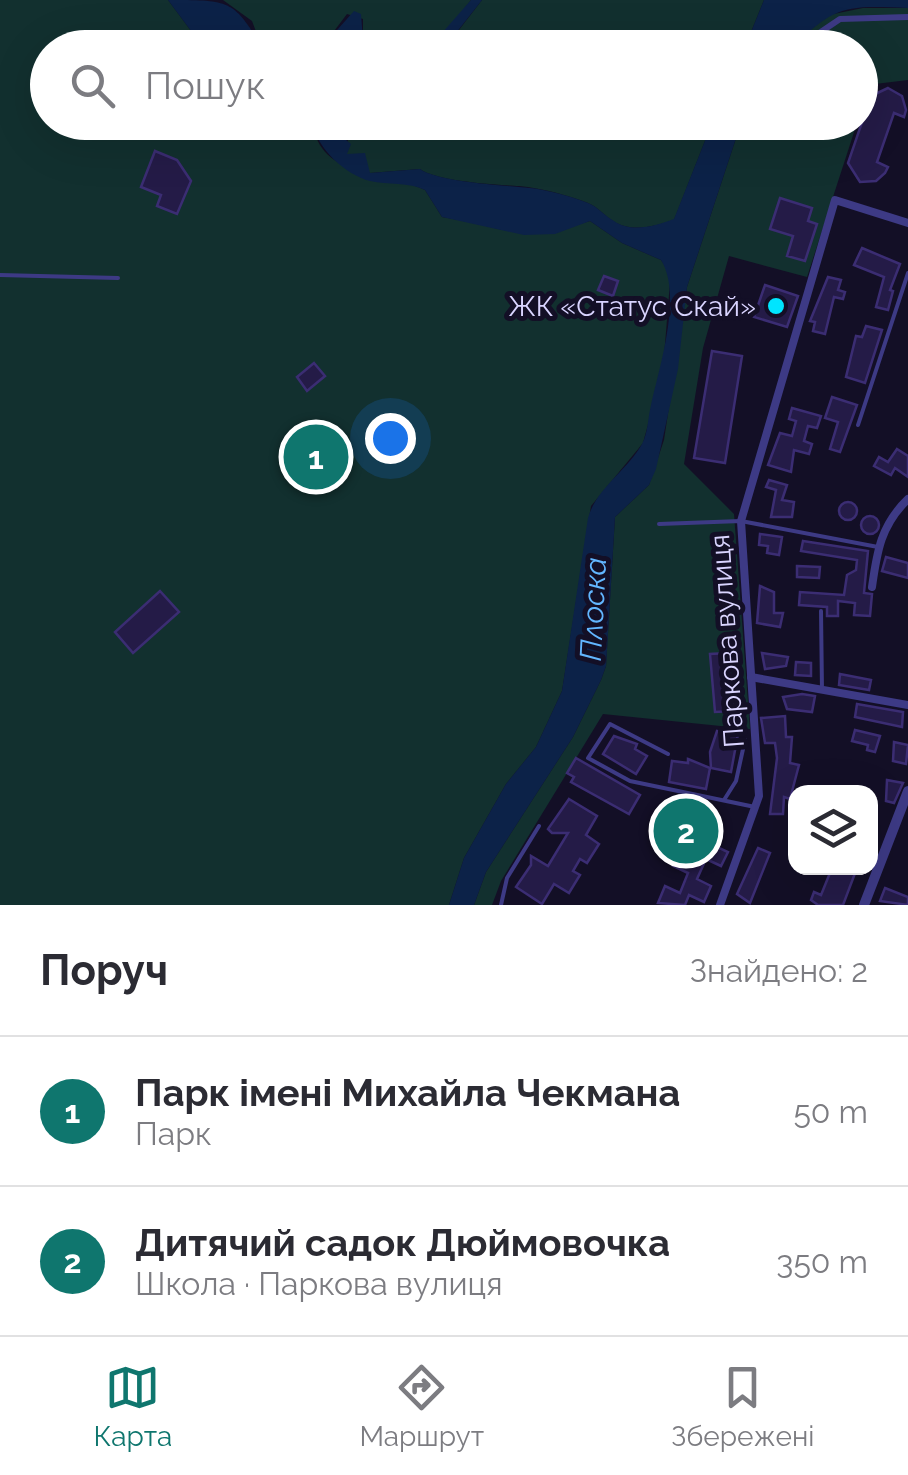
<!DOCTYPE html>
<html lang="uk">
<head>
<meta charset="utf-8">
<style>
  :root { --surface:#fff; --page:#f2f2f3; --text:#2b2b33; --muted:#7c7c81; --line:#e1e1e2; --accent:#0f766e }
  body { margin:0; font-family:Raleway,sans-serif; background:var(--page); color:var(--text) }
  .controls { position:absolute; right:30px; bottom:30px; display:grid; overflow:hidden; border-radius:20px; box-shadow:0 10px 40px #0002 }
  .controls button { width:90px; height:90px; display:grid; place-items:center; padding:0; border:0; border-bottom:2px solid var(--line); background:var(--surface); color:var(--text); font:50px sans-serif }
  .you { position:absolute; left:390px; top:438px; width:35px; height:35px; margin:-25px; border:8px solid #fff; border-radius:50%; background:#1a73e8; box-shadow:0 0 0 15px #1a73e833 }
  .badge { display:grid; place-items:center; width:65px; height:65px; border-radius:50%; background:var(--accent); color:#fff; font-size:32px; font-weight:700 }
  .pin { position:absolute; translate:-50% -50%; border:5px solid #fff; box-shadow:0 2px 10px #0006 }
  .list { margin:0; padding:0; list-style:none }
  h2 { display:flex; justify-content:space-between; align-items:center; height:130px; margin:0; padding:0 40px; font-size:42px }
  h2 small { font-size:32px; font-weight:400; color:var(--muted) }
  .list li { display:grid; grid-template-columns:65px 1fr auto; gap:30px; align-items:center; box-sizing:border-box; height:150px; padding:0 40px; border-top:2px solid var(--line) }
  .list b { display:block; font-size:38px; white-space:nowrap }
  .list p { margin:0; font-size:32px; white-space:nowrap; color:var(--muted) }
  .list em { font-size:32px; font-style:normal; color:var(--muted) }
  .icon { flex:none; width:55px; height:55px; fill:none; stroke:currentColor; stroke-width:2; stroke-linecap:round; stroke-linejoin:round }
  .map { position:relative; flex:none; width:908px; height:905px; overflow:hidden }
  .search { position:absolute; background:var(--surface); box-shadow:0 10px 40px #0002; left:30px; right:30px; top:30px; height:110px; display:flex; align-items:center; gap:25px; box-sizing:border-box; padding:0 35px; border-radius:55px; color:var(--muted); font-size:38px }
  .sheet { height:430px; background:var(--surface) }
  nav { display:flex; justify-content:space-around; align-items:center; box-sizing:border-box; height:140px; border-top:2px solid var(--line); background:var(--surface); font-size:28px; color:var(--muted) }
  nav a { display:grid; justify-items:center; gap:5px }
  nav .on { color:var(--accent) }
  .map>svg:first-child { display:block }
  .green { fill:#12302f }
  .water { fill:#0c2248 }
  .building { fill:#241b47; stroke:#3b2d73; stroke-width:2.5 }
  .lines { fill:none; stroke-linecap:round; stroke-linejoin:round }
  .service { stroke:#3d3a85; stroke-width:4 }
  .pedestrian { stroke:#3d3a85; stroke-width:6 }
  .minor { stroke:#3d3a85; stroke-width:8 }
  .tertiary { stroke:#3d3a85; stroke-width:10 }
  .poi-dot { fill:#00e5ff; stroke:#130f26; stroke-width:4 }
  .labels { text-anchor:middle; dominant-baseline:central; stroke-width:10; stroke-linejoin:round; paint-order:stroke }
  .poi-label { font-size:28px; fill:#d9d4ff; stroke:#130f26; text-anchor:end }
  .street-label { font-size:28px; fill:#d9d4ff; stroke:#130f26 }
  .water-label { font-size:30px; font-style:italic; fill:#62b6ff; stroke:#130f26 }
</style>
</head>
<body>
<div class="map">
<svg width="908" height="905" viewBox="0 0 908 905">
  <rect width="100%" height="100%" fill="#130f26"/>
  <g class="green">
    <path d="M0,0h168l35,47 -155,1v74l265,1c6,56 73,48 112,67l17,27c69,11 75,27 148,4l32,22 39,17 5,7 4,15 -7,87 -20,74 -52,63 -29,185 -26,56 -30,37 -42,74 -15,47h-449z"/>
    <path d="M223,0h248c-25,32 -35,48 -78,47 -13,0 -20,1 -30,-6v-22l-16,-5 -25,33h-60l-10,-26z"/>
    <polygon points="482,0 764,0 745,47 445,48"/>
    <polygon points="863,8 908,8 908,80 875,84 861,112 860,48 792,48 824,16"/>
    <path d="M320,122l392,1 -38,97c-18,6 -43,13 -61,1 -8,-5 -15,-14 -25,-18 -21,-8 -46,-15 -69,-17 -23,-1 -84,-5 -99,-17l-50,4 -24,-19 2,-15 -12,-7 2,-7z"/>
    <polygon points="741,123 857,123 807,277 729,256 703,348 684,464 734,514 750,729 603,714 501,881 492,905 474,905 486,872 573,737 601,680 606,666 615,517 649,485 664,440 687,287"/>
  </g>
  <g class="water">
    <path d="M168,0c63,0 65,0 94,47h-59z"/>
    <polygon points="471,0 482,0 445,47 422,47 442,33"/>
    <path d="M764,0h144v8c-65,-3 -72,-2 -116,39h-47z"/>
    <polygon points="354,11 361,14 363,40 372,47 322,47"/>
    <path d="M313,123l23,1v8l15,12 -4,10 18,-1 5,20 50,-4c16,12 76,16 99,18 23,1 48,8 69,16 10,4 17,13 26,18 17,12 42,5 60,-2l38,-96h29l-54,164 -9,82 -22,100 -7,16 -34,32 -9,149 -5,14 -28,57 -87,135 -12,33h-25l15,-47 42,-74 30,-37 26,-56 26,-173c9,-31 39,-47 54,-74 6,-11 6,-27 9,-39 8,-37 32,-110 10,-145l-39,-17 -32,-22 -35,13 -31,1 -82,-18 -17,-27c-16,-8 -37,-5 -55,-9 -24,-6 -54,-33 -57,-58z"/>
  </g>
  <g class="building">
    <polygon points="888,88 902,96 906,110 904,117 894,113 877,162 888,167 885,173 876,181 860,182 848,163 871,96"/>
    <polygon points="155,151 177,160 191,181 177,214 157,206 161,195 141,187"/>
    <polygon points="780,198 812,208 808,221 817,224 805,261 787,256 793,236 770,229"/>
    <polygon points="862,248 900,264 890,290 893,291 888,310 876,307 884,277 854,265"/>
    <polygon points="604,276 618,281 613,296 598,290"/>
    <polygon points="828,277 841,280 838,290 845,292 843,299 834,297 825,334 813,331 815,322 810,321"/>
    <polygon points="765,285 798,296 787,327 754,317"/>
    <polygon points="866,326 882,330 865,383 846,377 856,336 862,337"/>
    <polygon points="712,351 742,356 725,463 694,458"/>
    <polygon points="314,363 325,376 307,391 297,377"/>
    <polygon points="832,397 857,405 840,452 830,449 838,422 825,418"/>
    <polygon points="792,408 821,416 817,428 808,426 804,441 812,444 809,454 794,450 791,472 768,465 780,433 792,436 796,421 789,419"/>
    <polygon points="897,449 908,456 908,477 895,468 891,475 874,466 879,457 888,462"/>
    <polygon points="769,480 787,485 782,500 794,502 792,517 771,517 776,490 766,487"/>
    <circle cx="848" cy="511" r="9"/>
    <circle cx="870" cy="525" r="9"/>
    <polygon points="760,534 782,537 779,555 767,553 768,546 759,545"/>
    <polygon points="803,541 868,551 864,593 872,594 870,616 854,615 855,603 838,601 838,616 827,616 827,607 799,605 800,592 844,595 847,575 856,570 857,560 801,551"/>
    <polygon points="886,557 908,563 908,578 882,571"/>
    <polygon points="797,566 820,567 819,578 797,577"/>
    <polygon points="760,586 774,592 774,613 783,613 780,627 757,623"/>
    <polygon points="160,591 179,612 133,653 115,632"/>
    <polygon points="728,653 733,711 715,712 710,654"/>
    <polygon points="762,653 788,657 786,666 765,669"/>
    <polygon points="796,662 811,663 811,676 795,675"/>
    <polygon points="840,674 871,680 869,690 839,685"/>
    <polygon points="802,694 815,696 812,712 787,709 783,697"/>
    <polygon points="857,704 903,712 902,727 855,717"/>
    <polygon points="785,716 786,737 792,737 790,763 799,765 790,799 784,797 783,814 770,814 777,758 775,743 765,743 761,718"/>
    <polygon points="855,730 880,736 875,752 867,750 868,745 852,741"/>
    <polygon points="717,731 738,734 731,772 711,768 710,752"/>
    <polygon points="614,736 637,744 635,749 647,756 636,774 603,754"/>
    <polygon points="894,742 908,745 906,764 893,761"/>
    <polygon points="576,758 640,795 629,814 571,782 574,777 567,773"/>
    <polygon points="688,759 710,768 706,789 669,782 672,761 688,763"/>
    <polygon points="887,780 903,783 894,803 886,801"/>
    <polygon points="569,799 597,816 586,835 599,844 587,863 580,859 573,871 580,875 569,893 554,884 542,904 516,887 531,865 531,856 548,866 568,833 552,833 548,829"/>
    <polygon points="704,841 728,852 721,866 706,859 697,879 711,886 704,902 689,895 685,905 658,903 665,886 680,893 688,873 673,866 680,851 696,858"/>
    <polygon points="758,848 770,853 750,903 737,894"/>
    <polygon points="832,868 857,868 843,905 818,905 811,900 814,892 821,895"/>
    <polygon points="885,888 908,897 908,905 880,901"/>
  </g>
  <g class="lines">
    <g class="service">
      <polyline points="0,275 118,278"/>
      <polyline points="858,425 908,273"/>
      <polyline points="659,524 741,521 878,547"/>
      <polyline points="821,611 822,691"/>
      <polyline points="668,754 610,724 588,758 630,781 755,807"/>
      <polyline points="724,800 736,781 745,740"/>
      <polyline points="501,905 507,878 539,826"/>
    </g>
    <g class="pedestrian">
      <polyline points="797,48 840,19 908,17"/>
      <polyline points="740,134 744,122"/>
    </g>
    <g class="minor">
      <path d="M872,587c5,-36 9,-62 36,-88"/>
      <polyline points="751,677 908,705"/>
      <polyline points="720,905 759,796 741,521 835,200 908,223"/>
    </g>
    <polyline class="tertiary" points="864,905 908,791"/>
  </g>
  <circle class="poi-dot" cx="776" cy="306" r="10"/>
  <g class="labels">
    <g class="poi-label">
      <text x="756" y="306">ЖК «Статус Скай»</text>
    </g>
    <g class="street-label">
      <text transform="translate(727 641) rotate(-94)">Паркова вулиця</text>
    </g>
    <g class="water-label">
      <text transform="translate(593 609) rotate(-87)">Плоска</text>
    </g>
  </g>
</svg>
<div class="controls">
<button><svg class="icon" aria-label="layers" viewBox="0 0 24 24"><path d="M12 4l9 5-9 5-9-5zM3 14l9 5 9-5"/></svg></button>
</div>
<div class="you"></div>
<div class="pin badge" style="left:316px;top:457px">1</div>
<div class="pin badge" style="left:686px;top:831px">2</div>
<div class="search"><svg class="icon" aria-label="search" viewBox="0 0 24 24"><circle cx="10" cy="10" r="6"/><path d="M15 15l6 6"/></svg>Пошук</div>
</div>
<section class="sheet">
<h2>Поруч<small>Знайдено: 2</small></h2>
<ul class="list">
<li><span class="badge">1</span><div><b>Парк імені Михайла Чекмана</b><p>Парк</p></div><em>50 m</em></li>
<li><span class="badge">2</span><div><b>Дитячий садок Дюймовочка</b><p>Школа · Паркова вулиця</p></div><em>350 m</em></li>
</ul>
</section>
<nav>
<a class="on"><svg class="icon" aria-label="map" viewBox="0 0 24 24"><path d="M3 6l6-2 6 2 6-2v14l-6 2-6-2-6 2zM9 4v14M15 6v14"/></svg>Карта</a>
<a><svg class="icon" aria-label="directions" viewBox="0 0 24 24"><path d="M12 3l9 9-9 9-9-9zM9 14v-3h6M13 9l2 2-2 2"/></svg>Маршрут</a>
<a><svg class="icon" aria-label="saved" viewBox="0 0 24 24"><path d="M7 4h10v16l-5-4-5 4z"/></svg>Збережені</a>
</nav>
</body>
</html>
